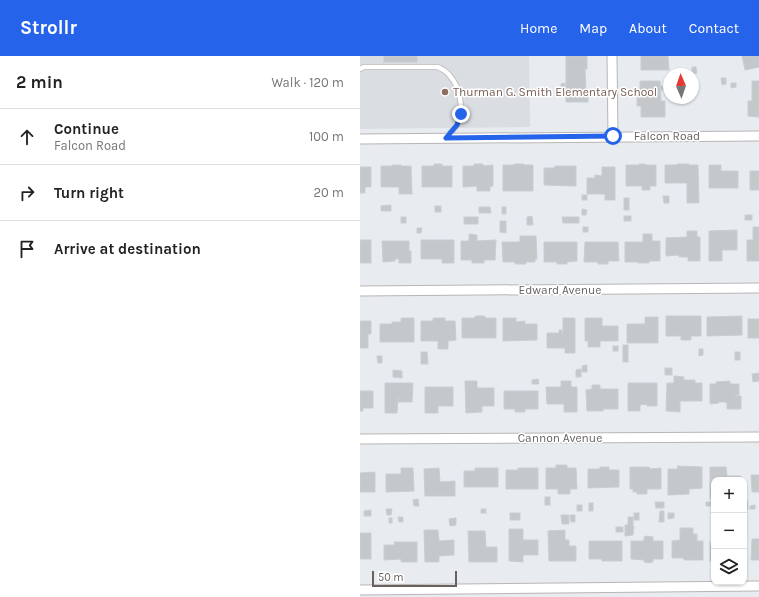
<!DOCTYPE html>
<html lang="en">
<head>
<meta charset="utf-8">
<style>
  :root { --surface:#fff; --page:#f6f6f6; --text:#222; --muted:#767676; --line:#e0e0e0; --accent:#2563eb }
  body { margin:0; font-family:Karla,sans-serif; background:var(--page); color:var(--text) }
  .controls { position:absolute; right:12px; bottom:12px; display:grid; overflow:hidden; border-radius:8px; box-shadow:0 1px 3px #0004 }
  .controls button { width:36px; height:36px; display:grid; place-items:center; padding:0; border:0; border-bottom:1px solid var(--line); background:var(--surface); color:var(--text); font:20px sans-serif }
  .compass { position:absolute; left:303px; top:12px; width:36px; height:36px; border-radius:50%; background:var(--surface); box-shadow:0 1px 3px #0004; rotate:358deg }
  .scale { position:absolute; left:12px; bottom:10px; width:85px; box-sizing:border-box; padding-left:4px; border:2px solid #676260; border-top:0; font-size:11px; line-height:14px; white-space:nowrap; color:#676260; -webkit-text-stroke:3px #fff; paint-order:stroke }
  .stop { position:absolute; width:12px; height:12px; margin:-9px; border:3px solid #2563eb; border-radius:50%; background:#fff }
  .stop.end { background:#2563eb; border-color:#fff; box-shadow:0 1px 4px #0008 }
  .list { margin:0; padding:0; list-style:none }
  h2 { display:flex; justify-content:space-between; align-items:center; height:52px; margin:0; padding:0 16px; font-size:17px }
  h2 small { font-size:13px; font-weight:400; color:var(--muted) }
  .list li { display:grid; grid-template-columns:26px 1fr auto; gap:12px; align-items:center; box-sizing:border-box; height:56px; padding:0 16px; border-top:1px solid var(--line) }
  .list b { display:block; font-size:15px; white-space:nowrap }
  .list p { margin:0; font-size:13px; white-space:nowrap; color:var(--muted) }
  .list em { font-size:13px; font-style:normal; color:var(--muted) }
  .icon { flex:none; width:22px; height:22px; fill:none; stroke:currentColor; stroke-width:2; stroke-linecap:round; stroke-linejoin:round }
  .map { position:relative; flex:none; width:399px; height:541px; overflow:hidden }
  header { display:flex; align-items:center; gap:24px; box-sizing:border-box; height:56px; padding:0 20px; background:var(--accent); color:#fff }
  header strong { font-size:19px }
  nav { display:flex; gap:22px; margin-inline-start:auto; font-size:14px }
  main { display:flex }
  aside { flex:1; background:var(--surface) }
  .map>svg:first-child { display:block }
  .education { fill:#dadde2 }
  .building { fill:#c5c8cb; stroke:#c7ced4 }
  .lines { fill:none; stroke-linecap:round; stroke-linejoin:round }
  .lane-casing { stroke:#b9b5b3; stroke-width:6 }
  .street-casing { stroke:#b9b5b3; stroke-width:11 }
  .lane { stroke:#fff; stroke-width:4.5 }
  .street { stroke:#fff; stroke-width:9 }
  .route { stroke:#2563eb; stroke-width:5 }
  .education-dot { fill:#8d6e63; stroke:#fff; stroke-width:1.5 }
  .labels { text-anchor:middle; dominant-baseline:central; stroke-width:3; stroke-linejoin:round; paint-order:stroke }
  .education-label { font-size:12px; fill:#785e54; stroke:#fff; text-anchor:start }
  .street-label { font-size:12px; fill:#676260; stroke:#fff }
</style>
</head>
<body>
<header>
<strong>Strollr</strong>
<nav><a>Home</a><a>Map</a><a>About</a><a>Contact</a></nav>
</header>
<main>
<aside>
<h2>2 min<small>Walk · 120 m</small></h2>
<ul class="list">
<li><svg class="icon" aria-label="ahead" viewBox="0 0 24 24"><path d="M12 20V5M6 11l6-6 6 6"/></svg><div><b>Continue</b><p>Falcon Road</p></div><em>100 m</em></li>
<li><svg class="icon" aria-label="right" viewBox="0 0 24 24"><path d="M7 20v-9h11M14 6l5 5-5 5"/></svg><div><b>Turn right</b></div><em>20 m</em></li>
<li><svg class="icon" aria-label="arrive" viewBox="0 0 24 24"><path d="M6 21V4h12l-3 4 3 4H6"/></svg><div><b>Arrive at destination</b></div></li>
</ul>
</aside>
<div class="map">
<svg width="399" height="541" viewBox="0 0 399 541">
  <rect width="100%" height="100%" fill="#e8ecf0"/>
  <polygon class="education" points="0,0 169,0 170,71 0,73"/>
  <g class="building">
    <rect x="24" y="0" width="33" height="6"/>
    <polygon points="206,0 227,0 227,13 225,13 226,36 228,35 228,46 206,46"/>
    <polygon points="281,0 308,0 309,14 281,14"/>
    <polygon points="382,0 399,0 399,11 385,14"/>
    <polygon points="332,11 336,11 337,17 332,18"/>
    <polygon points="361,22 366,22 366,28 362,29"/>
    <polygon points="280,25 300,25 301,45 305,45 305,61 281,61 281,50 277,50 277,38 280,38"/>
    <polygon points="392,25 399,25 399,61 388,60 388,45 392,45"/>
    <polygon points="205,27 205,33 201,33 201,28"/>
    <polygon points="371,27 376,27 376,31 371,32"/>
    <polygon points="301,30 307,30 308,34 301,34"/>
    <polygon points="74,108 82,108 82,110 92,110 92,131 62,131 62,110 74,110"/>
    <polygon points="114,108 123,108 123,110 133,109 133,130 130,131 130,135 117,135 117,130 103,131 103,110 114,110"/>
    <polygon points="154,108 164,108 164,109 173,109 173,135 143,135 143,109 154,109"/>
    <polygon points="279,108 285,108 286,109 296,109 296,130 290,130 290,134 282,134 282,130 266,130 266,109 279,109"/>
    <polygon points="317,108 329,108 329,109 338,109 339,147 327,147 327,127 305,127 305,109 317,109"/>
    <polygon points="32,109 41,109 41,110 51,110 52,138 39,138 39,131 21,131 21,110 32,110"/>
    <polygon points="349,109 361,109 361,115 378,115 378,132 349,132"/>
    <polygon points="195,110 216,110 216,130 184,129 184,112 195,112"/>
    <polygon points="0,111 11,111 11,131 5,131 5,137 0,137"/>
    <polygon points="242,111 255,111 255,144 245,144 245,138 227,138 227,122 235,122 235,119 242,120"/>
    <rect x="390" y="115" width="9" height="19"/>
    <rect x="222" y="139" width="5" height="5"/>
    <polygon points="303,140 309,140 309,147 304,147"/>
    <rect x="264" y="142" width="5" height="12"/>
    <polygon points="31,149 31,155 21,155 21,150"/>
    <rect x="75" y="150" width="6" height="6"/>
    <polygon points="119,151 130,151 131,157 119,157"/>
    <rect x="142" y="151" width="4" height="7"/>
    <polygon points="222,153 227,154 226,159 222,159"/>
    <rect x="385" y="159" width="7" height="5"/>
    <polygon points="172,160 173,169 167,169 167,161"/>
    <rect x="264" y="160" width="7" height="5"/>
    <rect x="41" y="161" width="5" height="6"/>
    <rect x="104" y="161" width="14" height="7"/>
    <polygon points="202,161 219,161 219,167 203,167"/>
    <polygon points="140,165 146,165 146,177 140,176"/>
    <rect x="223" y="171" width="5" height="5"/>
    <polygon points="393,171 399,171 399,205 387,205 387,184 393,184"/>
    <polygon points="57,172 62,172 61,177 57,177"/>
    <polygon points="377,174 377,194 362,194 362,205 349,205 349,175"/>
    <polygon points="327,175 337,175 337,181 340,181 340,205 328,205 328,201 319,201 319,199 306,200 306,182 327,181"/>
    <polygon points="109,178 117,179 117,185 136,184 135,204 124,204 124,207 112,207 112,204 101,204 101,185 109,185"/>
    <polygon points="283,178 292,178 292,185 300,185 300,205 289,205 289,207 278,207 278,206 265,206 265,186 283,186"/>
    <polygon points="160,180 176,180 177,203 175,203 175,206 166,206 166,208 155,208 155,206 143,206 142,186 160,186"/>
    <rect x="0" y="184" width="11" height="23"/>
    <polygon points="61,184 94,184 94,207 82,207 82,203 61,203"/>
    <polygon points="22,185 49,185 49,195 51,195 51,207 39,207 39,203 35,203 35,205 23,206"/>
    <polygon points="184,186 217,186 217,205 207,206 207,208 197,208 197,206 184,206"/>
    <polygon points="225,186 258,186 259,205 248,205 248,208 238,208 238,206 224,206"/>
    <polygon points="115,260 125,260 125,262 136,262 136,282 102,282 102,262 115,262"/>
    <polygon points="306,260 341,260 341,280 331,280 331,284 321,284 321,280 306,280"/>
    <polygon points="382,260 382,279 347,280 347,261"/>
    <polygon points="285,261 298,261 298,287 267,287 267,268 285,268"/>
    <polygon points="41,262 54,262 54,286 20,286 20,268 32,268 32,266 41,266"/>
    <polygon points="73,262 85,262 85,265 95,265 96,284 88,285 88,293 78,293 78,285 61,285 61,265 73,265"/>
    <polygon points="143,262 156,262 156,266 165,265 165,268 177,268 177,284 143,285"/>
    <polygon points="203,262 215,262 215,297 205,297 205,292 187,292 187,277 199,277 199,274 202,274 202,277 203,277"/>
    <polygon points="225,262 242,262 242,270 258,270 258,285 240,285 240,291 228,291 228,285 225,285"/>
    <rect x="388" y="263" width="11" height="19"/>
    <polygon points="0,265 11,265 11,278 8,278 8,292 0,292"/>
    <rect x="263" y="289" width="5" height="17"/>
    <rect x="253" y="290" width="5" height="5"/>
    <polygon points="339,293 343,293 343,299 339,300"/>
    <polygon points="61,296 67,296 68,308 61,308"/>
    <rect x="375" y="296" width="5" height="8"/>
    <polygon points="17,300 22,300 22,307 18,307"/>
    <polygon points="227,309 227,316 222,316 222,310"/>
    <rect x="305" y="312" width="7" height="7"/>
    <polygon points="221,313 221,321 216,321 216,314"/>
    <polygon points="33,314 42,315 42,322 33,321"/>
    <polygon points="399,317 399,325 393,326 392,318"/>
    <polygon points="314,320 324,321 324,324 335,324 335,327 342,327 342,345 320,345 320,356 306,355 307,327 314,327"/>
    <polygon points="178,323 179,328 172,328 172,324"/>
    <polygon points="105,325 117,325 117,332 134,332 134,350 122,350 122,356 106,357"/>
    <polygon points="201,325 211,325 211,331 217,331 217,356 204,356 204,348 187,348 186,331 201,331"/>
    <polygon points="370,325 370,328 379,328 379,339 375,339 375,340 381,340 381,353 367,353 367,347 366,347 365,346 358,346 359,347 350,348 350,328 356,328 356,326"/>
    <polygon points="25,327 53,327 52,346 38,346 38,341 37,357 25,357"/>
    <polygon points="268,327 297,327 297,350 287,350 287,348 280,349 280,355 268,355"/>
    <polygon points="232,329 240,329 240,333 258,333 258,353 243,353 243,355 227,355 226,334 232,333"/>
    <polygon points="65,331 93,331 93,350 78,350 78,357 65,357"/>
    <polygon points="0,335 13,335 13,352 3,352 3,355 0,355"/>
    <polygon points="144,335 178,335 178,353 165,353 165,356 155,356 155,353 144,353"/>
    <polygon points="196,409 207,409 207,412 216,412 217,433 210,433 210,438 198,438 198,433 186,433 186,412 196,412"/>
    <polygon points="317,410 342,411 342,432 329,433 329,438 308,439 308,413 318,413"/>
    <polygon points="240,411 249,411 249,414 259,414 259,431 228,432 228,413 240,413"/>
    <polygon points="270,411 289,411 290,413 301,412 301,433 287,433 287,438 277,438 277,436 273,436 273,433 270,433"/>
    <polygon points="350,411 366,411 367,420 381,420 381,424 354,424 354,443 350,443"/>
    <polygon points="41,412 53,412 54,435 26,436 26,418 41,418"/>
    <polygon points="79,412 80,426 95,425 95,440 65,440 64,413"/>
    <polygon points="115,412 138,412 138,431 104,431 104,415 115,415"/>
    <polygon points="158,412 178,412 178,433 146,433 146,414 158,414"/>
    <polygon points="15,416 15,436 0,436 0,417"/>
    <polygon points="391,419 399,419 399,436 392,436"/>
    <rect x="185" y="441" width="5" height="8"/>
    <polygon points="58,443 59,450 54,450 53,444"/>
    <polygon points="384,444 387,444 388,453 384,453"/>
    <polygon points="295,446 304,446 304,452 296,452"/>
    <polygon points="346,446 351,446 352,450 346,450"/>
    <rect x="229" y="447" width="4" height="8"/>
    <rect x="217" y="449" width="5" height="6"/>
    <polygon points="395,449 395,453 390,453 390,450"/>
    <polygon points="26,453 32,453 31,459 27,459"/>
    <rect x="121" y="453" width="5" height="4"/>
    <polygon points="11,454 11,460 4,460 4,455"/>
    <polygon points="300,455 304,455 304,466 299,466"/>
    <rect x="150" y="457" width="10" height="7"/>
    <rect x="274" y="457" width="5" height="7"/>
    <polygon points="308,457 314,457 314,462 308,463"/>
    <polygon points="201,459 209,459 209,468 202,468"/>
    <polygon points="210,459 215,459 215,466 211,466"/>
    <polygon points="38,461 43,461 43,466 39,466"/>
    <polygon points="268,461 273,461 273,470 274,470 273,479 265,480 265,469 268,469"/>
    <rect x="29" y="462" width="3" height="5"/>
    <polygon points="96,462 96,469 90,470 89,463"/>
    <rect x="256" y="471" width="7" height="5"/>
    <polygon points="320,472 333,472 333,478 337,478 337,485 343,485 343,504 324,504 324,502 312,502 312,485 320,484"/>
    <polygon points="149,473 163,473 163,484 178,484 178,499 163,499 163,506 149,505"/>
    <polygon points="64,474 78,474 79,485 94,484 94,499 79,500 79,506 65,506"/>
    <polygon points="205,474 205,484 209,484 209,490 216,490 216,505 189,505 188,475"/>
    <polygon points="108,475 125,475 126,491 137,491 137,506 109,506"/>
    <rect x="0" y="477" width="11" height="26"/>
    <polygon points="287,480 293,481 293,485 303,485 303,503 293,503 293,506 291,506 291,507 284,506 284,504 271,503 271,485 284,485 284,481"/>
    <polygon points="392,483 399,483 399,504 391,504"/>
    <polygon points="229,485 262,485 262,505 242,505 242,503 229,503"/>
    <polygon points="34,486 57,486 57,506 41,506 41,503 24,504 24,489 35,489"/>
    <rect x="350" y="486" width="4" height="19"/>
  </g>
  <g class="lines">
    <defs>
      <path id="lane" d="M0,13l4,-2h74c5,3 9,4 12,9 10,11 14,33 8,47 -2,5 -8,10 -12,14"/>
      <g id="street">
        <polyline points="252,0 253,80"/>
        <polyline points="0,83 399,80"/>
        <polyline points="0,235 399,232"/>
        <polyline points="0,383 399,381"/>
        <polyline points="0,534 399,530"/>
      </g>
    </defs>
    <use href="#lane" class="lane-casing"/>
    <use href="#street" class="street-casing"/>
    <use href="#lane" class="lane"/>
    <use href="#street" class="street"/>
  </g>
  <g class="lines">
    <polyline class="route" points="101,58 97,69 86,82 253,80"/>
  </g>
  <circle class="education-dot" cx="85" cy="36" r="4"/>
  <g class="labels">
    <g class="education-label">
      <text x="93" y="36">Thurman G. Smith Elementary School</text>
    </g>
    <g class="street-label">
      <text x="307" y="80">Falcon Road</text>
      <text x="200" y="234">Edward Avenue</text>
      <text x="200" y="382">Cannon Avenue</text>
    </g>
  </g>
</svg>
<div class="controls">
<button>+</button>
<button>−</button>
<button><svg class="icon" aria-label="layers" viewBox="0 0 24 24"><path d="M12 4l9 5-9 5-9-5zM3 14l9 5 9-5"/></svg></button>
</div>
<svg class="compass" viewBox="-18 -18 36 36"><path d="M0-13l5 13h-10z" fill="#e53935"/><path d="M0 13l5-13h-10z" fill="#767676"/></svg>
<div class="scale">50 m</div>
<div class="stop" style="left:253px;top:80px"></div>
<div class="stop end" style="left:101px;top:58px"></div>
</div>
</main>
</body>
</html>
